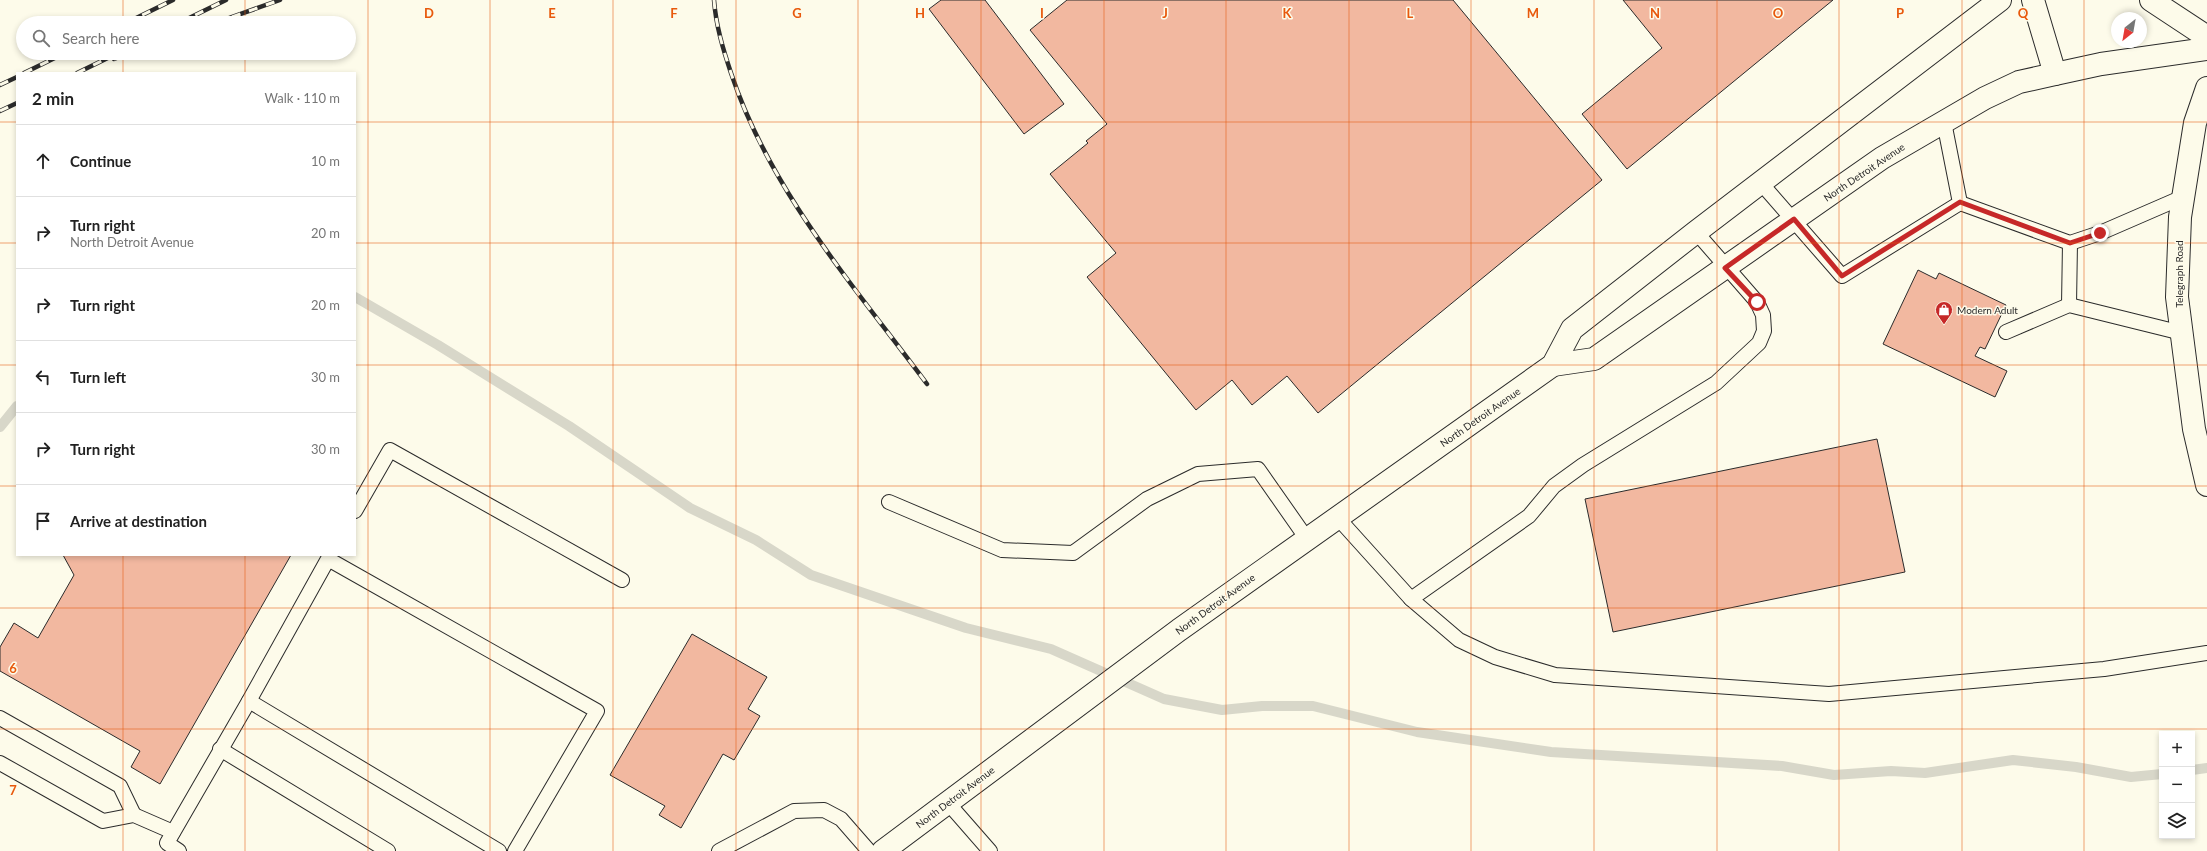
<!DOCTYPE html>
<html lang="en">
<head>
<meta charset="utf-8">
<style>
  :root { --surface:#fff; --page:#f6f6f6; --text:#222; --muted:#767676; --line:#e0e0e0 }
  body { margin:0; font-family:Lato,sans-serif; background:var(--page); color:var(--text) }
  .controls { position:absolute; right:12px; bottom:12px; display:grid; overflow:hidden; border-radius:0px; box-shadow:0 2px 6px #0003 }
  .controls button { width:36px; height:36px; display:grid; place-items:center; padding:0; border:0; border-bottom:1px solid var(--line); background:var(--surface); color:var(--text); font:20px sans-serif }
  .compass { position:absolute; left:2111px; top:12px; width:36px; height:36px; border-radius:50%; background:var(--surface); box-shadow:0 2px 6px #0003; rotate:211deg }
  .stop { position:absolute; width:12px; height:12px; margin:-9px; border:3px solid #c62828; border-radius:50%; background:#fff }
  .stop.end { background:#c62828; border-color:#fff; box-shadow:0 1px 4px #0008 }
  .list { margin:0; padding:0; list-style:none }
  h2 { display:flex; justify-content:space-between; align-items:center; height:52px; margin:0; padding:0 16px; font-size:17px }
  h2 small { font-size:13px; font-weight:400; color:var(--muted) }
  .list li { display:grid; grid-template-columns:26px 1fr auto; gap:12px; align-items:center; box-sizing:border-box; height:72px; padding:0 16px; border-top:1px solid var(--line) }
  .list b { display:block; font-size:15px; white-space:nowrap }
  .list p { margin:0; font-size:13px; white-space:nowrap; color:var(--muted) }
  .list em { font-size:13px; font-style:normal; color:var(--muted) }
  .icon { flex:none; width:22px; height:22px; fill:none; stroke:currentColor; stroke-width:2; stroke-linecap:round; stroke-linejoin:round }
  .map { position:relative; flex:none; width:2207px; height:851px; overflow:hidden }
  .search { position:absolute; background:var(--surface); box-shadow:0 2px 6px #0003; left:16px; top:16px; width:340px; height:44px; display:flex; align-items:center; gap:10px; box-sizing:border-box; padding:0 14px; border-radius:22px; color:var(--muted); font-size:15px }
  .panel { position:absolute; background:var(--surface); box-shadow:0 2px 6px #0003; left:16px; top:72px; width:340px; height:484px; border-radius:0px }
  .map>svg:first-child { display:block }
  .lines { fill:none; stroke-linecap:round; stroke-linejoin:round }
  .stream { stroke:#d8d7c9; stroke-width:10 }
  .building { fill:#f2b8a0; stroke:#2b2b2b }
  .service-casing { stroke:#2b2b2b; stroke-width:16 }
  .secondary-casing { stroke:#2b2b2b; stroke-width:24 }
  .primary-casing { stroke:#2b2b2b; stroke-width:24 }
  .service { stroke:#fdfbea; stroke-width:14 }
  .secondary { stroke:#fdfbea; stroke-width:22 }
  .primary { stroke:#fdfbea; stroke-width:22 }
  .rail-casing { stroke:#2b2b2b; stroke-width:4.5 }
  .rail { stroke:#fdfbea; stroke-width:3; stroke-dasharray:9; stroke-linecap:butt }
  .route { stroke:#c62828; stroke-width:5 }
  .grid { fill:none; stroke:#e8590c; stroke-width:1; stroke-opacity:0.55 }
  .labels { text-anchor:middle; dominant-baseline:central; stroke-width:3; stroke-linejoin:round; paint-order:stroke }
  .street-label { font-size:10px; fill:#2b2b2b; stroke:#fdfbea }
  .poi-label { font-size:10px; fill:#2b2b2b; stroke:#fdfbea; text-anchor:start }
  .grid-label { font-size:13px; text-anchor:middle; font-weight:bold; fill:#e8590c; stroke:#fdfbea; stroke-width:3; stroke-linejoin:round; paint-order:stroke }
</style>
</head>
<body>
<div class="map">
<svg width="2207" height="851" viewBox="0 0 2207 851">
  <rect width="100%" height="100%" fill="#fdfbea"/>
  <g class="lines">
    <g class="stream">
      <polyline points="355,297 438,345 569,426 690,508 756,540 811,575 966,628 1051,649 1164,699 1222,710 1262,706 1313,706 1417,732 1551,752 1782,766 1834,775 1891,771 1925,773 2013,760 2076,767 2131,777 2162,774"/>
      <polyline points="0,427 17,406"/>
      <polyline points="2192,770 2207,768"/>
    </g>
  </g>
  <g class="building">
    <polygon points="941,0 985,0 1064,104 1024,134 929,9"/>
    <polygon points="1067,0 1453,0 1602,180 1318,413 1287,376 1252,405 1232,380 1196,410 1087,277 1116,253 1050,174 1088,143 1086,141 1107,124 1030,30"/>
    <polygon points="1833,0 1627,169 1582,114 1662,48 1623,0"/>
    <polygon points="1918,270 1936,279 1939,273 2006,305 1985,349 1980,347 1975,356 2007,371 1995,397 1883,344"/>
    <polygon points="1877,439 1905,572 1613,632 1585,499"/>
    <polygon points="63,555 291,555 160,784 131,767 140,751 0,671 0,647 14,623 38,638 74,575"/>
    <polygon points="692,634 767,677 748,709 760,716 734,760 723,754 681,828 659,815 665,806 610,775"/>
  </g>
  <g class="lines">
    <defs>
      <g id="service">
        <polyline points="1760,182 1842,276 1960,203 1944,122"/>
        <polyline points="1960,203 2070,243 2100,233 2183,197"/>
        <polyline points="2069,305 2070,243"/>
        <polyline points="2006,332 2069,305 2182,333"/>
        <polyline points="889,502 1002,550 1073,553 1147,499 1198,474 1258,469 1307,539"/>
        <polyline points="355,511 390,450 622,580"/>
        <polyline points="1337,517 1411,599 1529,516 1554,486 1583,465 1716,383 1759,343 1764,331 1763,315 1757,302 1696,232"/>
        <polyline points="1411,599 1459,640 1495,657 1555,675 1829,694 2104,669 2207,653"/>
        <polyline points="249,701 499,851"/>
        <polyline points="0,718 120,786 134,815"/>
        <polyline points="220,749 388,851"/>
        <polyline points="0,763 103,821 134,815 173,832"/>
        <polyline points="948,803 990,851"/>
        <polyline points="179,851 167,843 249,701 328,559 597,711 515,851"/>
        <polyline points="719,851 794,811 824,810 841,819 869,851"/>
      </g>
      <g id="secondary">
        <polyline points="2033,0 2055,74"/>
        <polyline points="2151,0 2207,37"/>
        <polyline points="1553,365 1594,359 1882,158 1985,98 2019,82 2055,74 2101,64 2207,49"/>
        <polyline points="883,851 1179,630 1553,365 1572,329 1696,232 2000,0"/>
      </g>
      <polyline id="primary" points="2207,88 2195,123 2180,217 2177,297 2194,429 2207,485"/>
    </defs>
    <use href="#service" class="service-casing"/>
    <use href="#secondary" class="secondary-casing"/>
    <use href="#primary" class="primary-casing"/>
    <use href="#service" class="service"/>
    <use href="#secondary" class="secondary"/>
    <use href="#primary" class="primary"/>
    <defs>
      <g id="rail">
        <path d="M714,0c2,26 9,49 17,73 39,118 123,213 196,311"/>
        <polyline points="126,23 173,0"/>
        <polyline points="179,23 226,0"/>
        <polyline points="215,23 280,0"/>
        <polyline points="114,59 130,53"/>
        <polyline points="24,73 65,53"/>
        <polyline points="77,73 118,53"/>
        <polyline points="0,85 17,77"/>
        <polyline points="0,111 17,103"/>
      </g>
    </defs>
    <use href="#rail" class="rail-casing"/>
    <use href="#rail" class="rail"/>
  </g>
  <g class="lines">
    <polyline class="route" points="1757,302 1725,268 1794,219 1842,276 1960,202 2070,243 2100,233"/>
  </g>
  <path class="grid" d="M123,0v23M245,0v23M368,0v851M490,0v851M613,0v851M736,0v851M858,0v851M981,0v851M1104,0v851M1226,0v851M1349,0v851M1471,0v851M1594,0v851M1717,0v851M1839,0v851M1962,0v851M2084,0v851M123,53v20M245,53v20M0,122h17M355,122h1852M0,243h17M355,243h1852M0,365h17M355,365h1852M0,486h17M355,486h1852M123,555v296M245,555v296M0,608h2207M0,729h2207"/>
  <defs>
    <symbol id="shop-pin" viewBox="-11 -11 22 30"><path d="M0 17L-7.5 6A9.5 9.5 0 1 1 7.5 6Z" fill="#c62828" stroke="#fdfbea"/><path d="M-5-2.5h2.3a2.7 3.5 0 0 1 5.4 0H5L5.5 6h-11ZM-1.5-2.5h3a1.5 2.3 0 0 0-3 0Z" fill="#fff"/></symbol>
  </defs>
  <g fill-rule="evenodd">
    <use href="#shop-pin" x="1934" y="300" width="20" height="27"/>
  </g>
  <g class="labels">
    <g class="street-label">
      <text transform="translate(1864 172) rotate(-34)">North Detroit Avenue</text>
      <text transform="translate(2179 274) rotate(-90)">Telegraph Road</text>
      <text transform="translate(1480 417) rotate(-35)">North Detroit Avenue</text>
      <text transform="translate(1215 604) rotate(-36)">North Detroit Avenue</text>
      <text transform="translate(955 797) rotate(-37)">North Detroit Avenue</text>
    </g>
    <g class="poi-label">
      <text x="1957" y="310">Modern Adult</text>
    </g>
  </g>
  <g class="grid-label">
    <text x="429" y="18">D</text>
    <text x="552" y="18">E</text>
    <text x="674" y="18">F</text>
    <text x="797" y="18">G</text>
    <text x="920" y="18">H</text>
    <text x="1042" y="18">I</text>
    <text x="1165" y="18">J</text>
    <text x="1287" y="18">K</text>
    <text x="1410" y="18">L</text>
    <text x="1533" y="18">M</text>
    <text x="1655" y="18">N</text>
    <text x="1778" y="18">O</text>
    <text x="1900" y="18">P</text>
    <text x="2023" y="18">Q</text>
    <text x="13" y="673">6</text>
    <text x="13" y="795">7</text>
  </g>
</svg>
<div class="controls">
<button>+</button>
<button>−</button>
<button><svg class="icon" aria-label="layers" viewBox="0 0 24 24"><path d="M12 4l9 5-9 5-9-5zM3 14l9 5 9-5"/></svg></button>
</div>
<svg class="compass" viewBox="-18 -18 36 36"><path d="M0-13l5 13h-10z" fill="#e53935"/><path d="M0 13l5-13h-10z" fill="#767676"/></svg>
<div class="stop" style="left:1757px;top:302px"></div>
<div class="stop end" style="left:2100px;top:233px"></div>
<div class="search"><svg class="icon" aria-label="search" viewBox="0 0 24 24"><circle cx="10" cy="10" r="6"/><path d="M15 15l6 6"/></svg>Search here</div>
<section class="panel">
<h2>2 min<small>Walk · 110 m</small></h2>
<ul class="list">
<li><svg class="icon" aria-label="ahead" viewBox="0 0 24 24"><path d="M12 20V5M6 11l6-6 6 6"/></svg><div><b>Continue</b></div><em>10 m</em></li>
<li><svg class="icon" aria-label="right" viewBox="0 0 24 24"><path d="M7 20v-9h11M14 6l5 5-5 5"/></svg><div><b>Turn right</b><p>North Detroit Avenue</p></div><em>20 m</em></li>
<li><svg class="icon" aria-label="right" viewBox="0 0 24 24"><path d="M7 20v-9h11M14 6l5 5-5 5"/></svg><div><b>Turn right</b></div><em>20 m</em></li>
<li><svg class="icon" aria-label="left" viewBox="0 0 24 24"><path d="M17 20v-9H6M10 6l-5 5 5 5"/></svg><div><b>Turn left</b></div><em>30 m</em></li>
<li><svg class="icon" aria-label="right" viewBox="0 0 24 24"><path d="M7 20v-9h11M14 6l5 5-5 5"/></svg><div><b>Turn right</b></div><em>30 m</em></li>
<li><svg class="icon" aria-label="arrive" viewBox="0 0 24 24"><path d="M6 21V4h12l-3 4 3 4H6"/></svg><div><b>Arrive at destination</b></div></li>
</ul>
</section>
</div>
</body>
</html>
